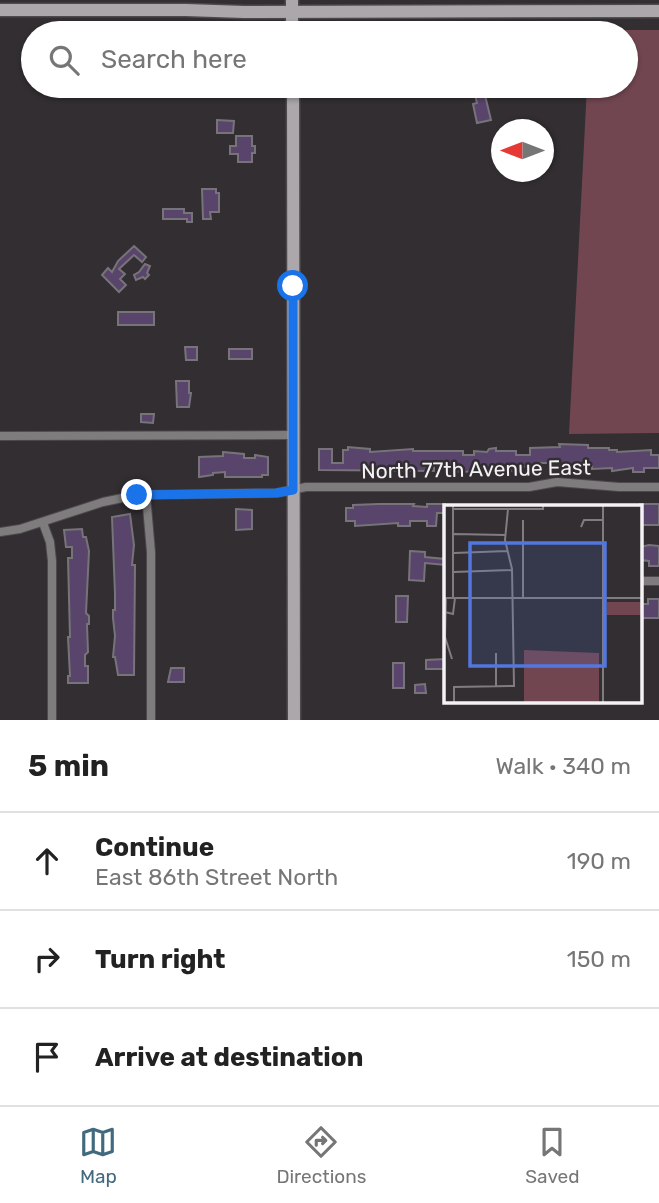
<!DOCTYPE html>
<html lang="en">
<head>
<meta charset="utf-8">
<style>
  :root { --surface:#fff; --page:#f6f6f6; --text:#222; --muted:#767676; --line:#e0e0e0; --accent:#426a7f }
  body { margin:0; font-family:Rubik,sans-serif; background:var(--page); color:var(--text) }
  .compass { position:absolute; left:491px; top:119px; width:63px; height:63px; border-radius:50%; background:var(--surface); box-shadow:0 2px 5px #0004; rotate:270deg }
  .stop { position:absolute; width:21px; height:21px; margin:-16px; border:5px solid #1a73e8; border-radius:50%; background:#fff }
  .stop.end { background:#1a73e8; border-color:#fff; box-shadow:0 2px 7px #0008 }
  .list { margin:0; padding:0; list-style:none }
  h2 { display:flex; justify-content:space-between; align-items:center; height:91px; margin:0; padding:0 28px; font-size:30px }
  h2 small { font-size:23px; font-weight:400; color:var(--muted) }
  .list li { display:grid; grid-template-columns:46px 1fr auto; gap:21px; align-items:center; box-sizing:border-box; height:98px; padding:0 28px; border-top:2px solid var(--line) }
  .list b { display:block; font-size:26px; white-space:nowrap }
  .list p { margin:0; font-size:23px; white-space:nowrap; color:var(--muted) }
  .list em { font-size:23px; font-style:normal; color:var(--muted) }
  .icon { flex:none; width:38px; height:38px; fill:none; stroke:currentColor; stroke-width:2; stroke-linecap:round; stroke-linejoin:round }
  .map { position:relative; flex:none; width:659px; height:720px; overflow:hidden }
  .search { position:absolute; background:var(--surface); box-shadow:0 2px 5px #0004; left:21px; right:21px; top:21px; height:77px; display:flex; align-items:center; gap:18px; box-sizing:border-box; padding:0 24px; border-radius:38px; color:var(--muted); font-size:26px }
  .sheet { height:385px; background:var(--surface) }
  nav { display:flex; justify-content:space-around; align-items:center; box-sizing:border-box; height:98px; border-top:2px solid var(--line); background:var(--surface); font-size:19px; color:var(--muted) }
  nav a { display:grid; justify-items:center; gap:4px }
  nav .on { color:var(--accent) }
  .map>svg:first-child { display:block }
  .green { fill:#714651 }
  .building { fill:#59446b; stroke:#767479; stroke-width:2 }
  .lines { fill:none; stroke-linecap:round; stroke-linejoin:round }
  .street-casing { stroke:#4d494d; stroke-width:10 }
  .secondary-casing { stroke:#4d494d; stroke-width:15 }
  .street { stroke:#7f7c7e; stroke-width:8 }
  .secondary { stroke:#aca7aa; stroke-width:12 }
  .route { stroke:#1a73e8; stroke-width:9 }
  .labels { text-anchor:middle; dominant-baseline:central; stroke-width:5; stroke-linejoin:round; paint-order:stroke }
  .street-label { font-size:21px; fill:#f5f2f5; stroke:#322e32 }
  .inset-road { fill:none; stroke:#807c80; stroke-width:2 }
  .view { fill:#5377df; fill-opacity:0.15; stroke:#5377df; stroke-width:3.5 }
  .inset-edge { fill:none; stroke:#f5f2f5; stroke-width:3.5 }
</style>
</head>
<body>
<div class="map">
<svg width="659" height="720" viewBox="0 0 659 720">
  <rect width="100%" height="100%" fill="#322e32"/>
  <polygon class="green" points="589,30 659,30 659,433 569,434 587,86 626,86 626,33 589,33"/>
  <g class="building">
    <polygon points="473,86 499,86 499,88 484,91 491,120 477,123 473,104 477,103"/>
    <polygon points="217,120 234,121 233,133 217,133"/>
    <polygon points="236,136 252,136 252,146 255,146 255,153 252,153 252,162 238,162 238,154 230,154 230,146 236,146"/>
    <polygon points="202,189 216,189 216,193 219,193 219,212 210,212 211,219 203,219"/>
    <polygon points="163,209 184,209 184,213 192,213 192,222 187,222 187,219 163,219"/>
    <polygon points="134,246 146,257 142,262 134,255 119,269 125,274 120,279 126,285 119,292 102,275 108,268 112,272 118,261"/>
    <polygon points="145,264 150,266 147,273 149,275 145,279 143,277 136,280 134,275 139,272"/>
    <rect x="118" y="312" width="36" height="13"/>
    <polygon points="185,347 197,347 197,360 186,360"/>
    <rect x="229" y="349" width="23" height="10"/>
    <polygon points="176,381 189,381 189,393 191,393 189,407 177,407"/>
    <polygon points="141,414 154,414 153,423 141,422"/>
    <polygon points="559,444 588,445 588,448 609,448 609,450 617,450 617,452 651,450 651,455 659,455 659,468 644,468 644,472 633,472 633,468 612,471 612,468 592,469 592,466 550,466 550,463 539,463 539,466 518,467 518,471 501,471 452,472 452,464 434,465 434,471 319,470 319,449 332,449 332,463 343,463 343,450 348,450 348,447 370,449 370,452 413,449 413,451 463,451 463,455 474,455 474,451 487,452 489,449 496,448 496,451 516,451 516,455 530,455 530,448 560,447"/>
    <polygon points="223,452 244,454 244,458 255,458 255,455 268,457 268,475 262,475 262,477 225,477 225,472 213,473 213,475 199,477 199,457 223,456"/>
    <polygon points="379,504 414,504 413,506 427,507 427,504 445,504 445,513 437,513 436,526 427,526 427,521 410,521 410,526 398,526 398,523 355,526 355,521 346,521 346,508 353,508 353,505"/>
    <rect x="640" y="504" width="19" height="21"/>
    <polygon points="236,509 252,510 252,529 236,530"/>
    <polygon points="130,514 134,545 132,565 135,565 134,675 118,675 115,657 113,657 115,636 113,618 113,610 115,610 115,594 112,517"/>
    <polygon points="82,529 83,537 86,537 89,551 86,613 89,616 89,624 87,624 88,652 85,655 85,666 88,666 88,683 68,683 68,676 70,676 68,637 70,637 68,558 72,558 72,547 66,547 64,530"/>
    <polygon points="649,545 659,546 659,566 649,566 649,561 640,560 640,547"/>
    <polygon points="410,551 425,552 425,557 445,559 445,565 425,563 424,581 409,580"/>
    <polygon points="396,596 408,596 407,622 396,622"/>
    <polygon points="648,599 659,599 659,618 640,618 640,604 648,604"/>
    <polygon points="445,659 445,669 426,669 426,660"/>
    <rect x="393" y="663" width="11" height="25"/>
    <polygon points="171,668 184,668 184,682 168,682"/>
    <polygon points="425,684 426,693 415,693 415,685"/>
  </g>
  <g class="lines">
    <defs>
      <g id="street">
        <polyline points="0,436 293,435"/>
        <polyline points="146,495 151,552 151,720"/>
        <polyline points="43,523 50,542 52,561 52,720"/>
        <polyline points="0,532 20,529 103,502 137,495 277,493 306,487 529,487 557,482 619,487 659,487"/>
        <polyline points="640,581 659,581"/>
      </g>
      <g id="secondary">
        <polyline points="292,0 292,33"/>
        <polyline points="0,10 186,10 244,12 659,11"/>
        <polyline points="293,86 294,720"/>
      </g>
    </defs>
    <use href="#street" class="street-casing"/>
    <use href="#secondary" class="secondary-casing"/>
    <use href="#street" class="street"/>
    <use href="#secondary" class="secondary"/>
  </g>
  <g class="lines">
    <polyline class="route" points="137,495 276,493 293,490 293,286"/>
  </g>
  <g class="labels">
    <g class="street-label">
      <text transform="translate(476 469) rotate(-1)">North 77th Avenue East</text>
    </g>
  </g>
  <g transform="translate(444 505)">
    <rect width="198" height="198" fill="#322e32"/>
    <path d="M163,97h35v13h-35zM80,145l75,3v49h-75z" fill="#714651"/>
    <path class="inset-road" d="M9,0v93M159,0v197M9,4h90v-4M79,15v78M137,22l3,-7h19M10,29l51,1M10,48l53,-2M10,67l58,-2M0,93h198M2,93l-1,39 7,22M1,107l8,2 2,-16M52,148v33M10,197v-15l60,-1 -2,-117 -7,-29 3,-31"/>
    <path class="view" d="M26,38h135v123h-135z"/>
    <rect width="198" height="198" class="inset-edge"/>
  </g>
</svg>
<svg class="compass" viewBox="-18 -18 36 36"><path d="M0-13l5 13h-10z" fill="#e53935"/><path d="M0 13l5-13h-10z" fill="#767676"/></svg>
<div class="stop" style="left:293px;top:286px"></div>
<div class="stop end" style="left:137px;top:495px"></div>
<div class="search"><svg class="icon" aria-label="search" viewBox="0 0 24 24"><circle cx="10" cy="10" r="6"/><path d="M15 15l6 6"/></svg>Search here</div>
</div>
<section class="sheet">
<h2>5 min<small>Walk · 340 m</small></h2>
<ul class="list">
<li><svg class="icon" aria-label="ahead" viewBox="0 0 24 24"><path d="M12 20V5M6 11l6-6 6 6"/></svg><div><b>Continue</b><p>East 86th Street North</p></div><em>190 m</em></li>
<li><svg class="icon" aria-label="right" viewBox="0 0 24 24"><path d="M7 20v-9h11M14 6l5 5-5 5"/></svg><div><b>Turn right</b></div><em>150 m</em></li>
<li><svg class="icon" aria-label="arrive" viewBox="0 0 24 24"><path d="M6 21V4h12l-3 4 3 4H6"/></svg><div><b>Arrive at destination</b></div></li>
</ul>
</section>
<nav>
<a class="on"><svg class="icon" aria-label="map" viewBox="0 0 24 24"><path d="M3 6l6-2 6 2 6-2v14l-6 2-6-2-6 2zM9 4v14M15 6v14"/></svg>Map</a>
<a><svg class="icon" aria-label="directions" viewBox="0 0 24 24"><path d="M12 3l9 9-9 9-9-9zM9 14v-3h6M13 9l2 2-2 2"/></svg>Directions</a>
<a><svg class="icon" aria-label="saved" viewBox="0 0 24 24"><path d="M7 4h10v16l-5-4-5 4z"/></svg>Saved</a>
</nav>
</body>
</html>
